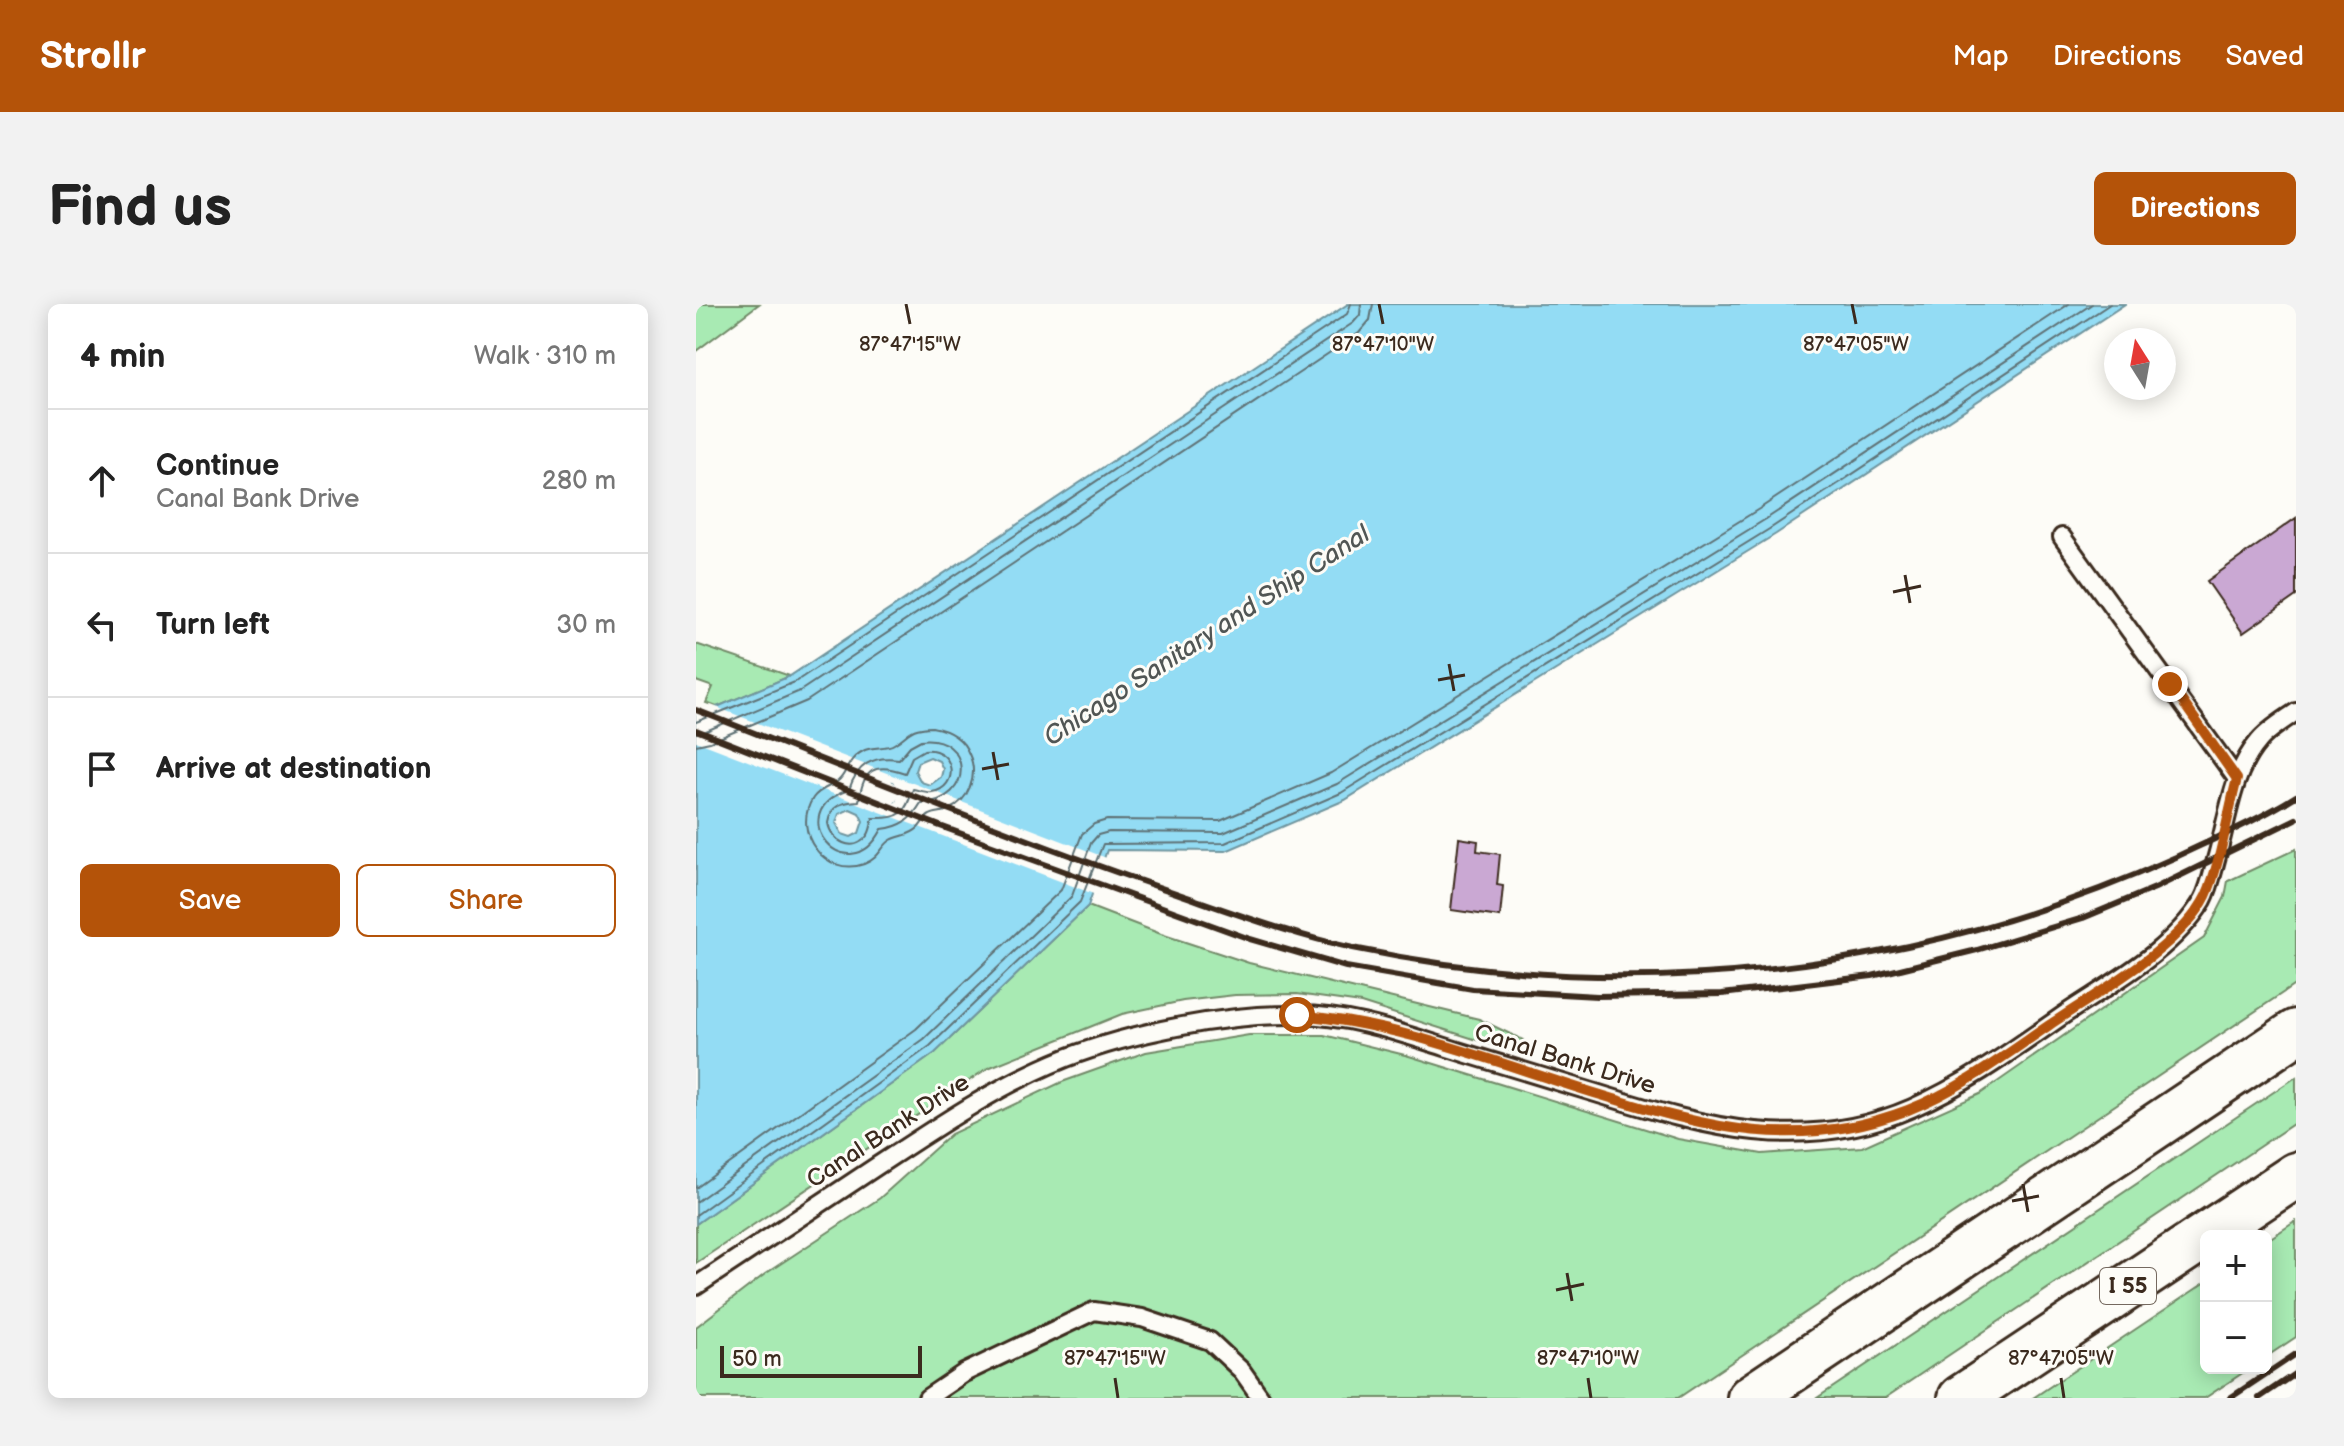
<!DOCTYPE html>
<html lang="en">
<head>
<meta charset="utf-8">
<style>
  :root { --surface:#fff; --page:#f2f2f2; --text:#222; --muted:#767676; --line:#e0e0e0; --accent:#b45309 }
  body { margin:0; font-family:"Balsamiq Sans",sans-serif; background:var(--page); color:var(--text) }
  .controls { position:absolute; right:24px; bottom:24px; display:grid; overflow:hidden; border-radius:12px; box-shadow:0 4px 20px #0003 }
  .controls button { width:72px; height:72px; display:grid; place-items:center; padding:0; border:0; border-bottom:2px solid var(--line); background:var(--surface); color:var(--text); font:40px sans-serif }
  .compass { position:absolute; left:1408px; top:24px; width:72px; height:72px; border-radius:50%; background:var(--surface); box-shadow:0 4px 20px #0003; rotate:349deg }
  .scale { position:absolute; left:24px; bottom:20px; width:202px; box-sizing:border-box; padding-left:8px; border:4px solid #3b2a1e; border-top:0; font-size:22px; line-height:28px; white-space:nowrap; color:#3b2a1e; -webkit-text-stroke:6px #fdfcf7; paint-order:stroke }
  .stop { position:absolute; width:24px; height:24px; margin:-18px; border:6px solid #b45309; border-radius:50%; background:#fff }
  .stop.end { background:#b45309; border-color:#fff; box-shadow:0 2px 8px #0008 }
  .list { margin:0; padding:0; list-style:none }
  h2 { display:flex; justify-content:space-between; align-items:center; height:104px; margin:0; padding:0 32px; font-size:34px }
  h2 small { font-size:26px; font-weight:400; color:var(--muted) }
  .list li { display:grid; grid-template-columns:52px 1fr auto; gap:24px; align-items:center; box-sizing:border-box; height:144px; padding:0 32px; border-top:2px solid var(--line) }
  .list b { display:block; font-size:30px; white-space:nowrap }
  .list p { margin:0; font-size:26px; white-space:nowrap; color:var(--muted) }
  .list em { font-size:26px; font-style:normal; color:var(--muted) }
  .actions { display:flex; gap:16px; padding:24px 32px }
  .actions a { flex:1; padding:18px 0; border:2px solid var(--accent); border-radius:12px; text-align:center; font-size:28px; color:var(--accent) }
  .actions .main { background:var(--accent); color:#fff }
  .icon { flex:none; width:44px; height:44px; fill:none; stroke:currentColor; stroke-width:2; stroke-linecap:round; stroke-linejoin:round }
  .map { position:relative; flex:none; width:1600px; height:1094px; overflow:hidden; border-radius:12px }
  header { display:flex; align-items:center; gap:48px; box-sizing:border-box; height:112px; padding:0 40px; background:var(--accent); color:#fff }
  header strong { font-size:38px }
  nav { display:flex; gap:44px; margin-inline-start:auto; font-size:28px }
  .intro { display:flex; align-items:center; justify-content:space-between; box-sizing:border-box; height:192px; padding:0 48px }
  h1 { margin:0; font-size:56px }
  .button { padding:20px 36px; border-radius:12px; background:var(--accent); color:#fff; font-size:28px; font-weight:700 }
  main { display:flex; gap:48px; padding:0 48px }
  aside { flex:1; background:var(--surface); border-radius:12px; box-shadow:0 4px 20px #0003 }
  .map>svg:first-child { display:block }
  .green { fill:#a8eab3; stroke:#728a68; stroke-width:2 }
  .water { fill:#93dcf4; stroke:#70959e; stroke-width:2; fill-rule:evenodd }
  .pier { fill:#fdfcf7; fill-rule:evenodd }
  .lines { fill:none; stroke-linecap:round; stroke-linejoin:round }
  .shore { stroke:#5e7174; stroke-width:2 }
  .building { fill:#caa8d3; stroke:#3b2a1e; stroke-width:2 }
  .lane-casing { stroke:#3b2a1e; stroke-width:22 }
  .highway-casing { stroke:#3b2a1e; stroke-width:50 }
  .lane { stroke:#fdfcf7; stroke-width:16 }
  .highway { stroke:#fdfcf7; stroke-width:44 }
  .rail { stroke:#3b2a1e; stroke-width:6 }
  .route { stroke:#b45309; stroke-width:10 }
  .ticks { fill:none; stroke:#3b2a1e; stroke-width:3 }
  .labels { text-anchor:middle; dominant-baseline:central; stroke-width:6; stroke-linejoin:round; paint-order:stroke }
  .shield { fill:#fdfcf7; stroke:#75695f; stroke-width:2 }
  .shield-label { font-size:22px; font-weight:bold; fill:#3b2a1e }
  .street-label { font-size:24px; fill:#3b2a1e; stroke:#fdfcf7 }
  .water-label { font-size:26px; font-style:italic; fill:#515654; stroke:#fdfcf7 }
  .ticks-label { font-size:20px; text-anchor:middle; fill:#3b2a1e; stroke:#fdfcf7; stroke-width:6; stroke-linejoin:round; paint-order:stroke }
</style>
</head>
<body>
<header>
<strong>Strollr</strong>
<nav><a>Map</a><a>Directions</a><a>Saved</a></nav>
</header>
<div class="intro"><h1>Find us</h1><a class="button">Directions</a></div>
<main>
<aside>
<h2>4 min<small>Walk · 310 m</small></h2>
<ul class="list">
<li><svg class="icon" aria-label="ahead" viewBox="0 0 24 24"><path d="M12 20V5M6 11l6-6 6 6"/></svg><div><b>Continue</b><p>Canal Bank Drive</p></div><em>280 m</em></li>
<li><svg class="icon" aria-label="left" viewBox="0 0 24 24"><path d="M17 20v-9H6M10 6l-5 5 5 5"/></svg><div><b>Turn left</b></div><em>30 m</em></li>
<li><svg class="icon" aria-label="arrive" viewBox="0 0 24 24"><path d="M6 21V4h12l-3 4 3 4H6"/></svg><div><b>Arrive at destination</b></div></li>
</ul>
<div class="actions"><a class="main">Save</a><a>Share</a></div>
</aside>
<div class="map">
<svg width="1600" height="1094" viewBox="0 0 1600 1094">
  <rect width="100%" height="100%" fill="#fdfcf7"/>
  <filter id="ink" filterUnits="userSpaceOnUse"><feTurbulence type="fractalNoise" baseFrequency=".0125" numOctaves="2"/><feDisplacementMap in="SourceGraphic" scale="16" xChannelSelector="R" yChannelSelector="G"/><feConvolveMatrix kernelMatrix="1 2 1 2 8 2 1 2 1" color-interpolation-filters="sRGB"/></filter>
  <g filter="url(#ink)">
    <g class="green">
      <polygon points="0,0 63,0 0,47"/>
      <polygon points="0,340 94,372 21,403 10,399 17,383 0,377"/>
      <polygon points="1600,545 1600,680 982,1094 0,1094 0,1023 69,970 184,894 255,830 366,778 450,748 553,731 628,731 713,752 982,835 1066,850 1166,843 1284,790 1508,634 1529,593 1532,577"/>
      <polygon points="392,602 465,630 553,659 783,715 827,736 822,749 665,699 601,690 539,691 487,697 426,710 292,764 0,959 0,920 239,749"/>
      <polygon points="1600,773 1600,818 1189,1094 1121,1094"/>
      <polygon points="1600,917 1600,1033 1570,1053 1570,937"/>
      <polygon points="1510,978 1510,1064 1554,1064 1509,1094 1337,1094"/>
    </g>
    <path class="water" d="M652,0h777l-349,230 -431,266 -119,51 -119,-1 -19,56 -153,147 -239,171v-508l94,-40zM234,453l9,4 4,8 -2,8 -11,8 -9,-3 -6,-11 3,-9zM193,472l14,17 -13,17 -20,-8 2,-21zM154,505l9,4 4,8 -4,12 -8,4 -9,-3 -6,-11 3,-9z"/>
    <path class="pier" d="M15,401l398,154 -13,36 -400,-154v-30zM188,475l9,2 6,12 -3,9 -11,5 -11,-7 -2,-8 3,-8z"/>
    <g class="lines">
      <g class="shore">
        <polyline points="0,418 99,378 651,10 655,0"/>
        <path d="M236,423c16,3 31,11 37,27 10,21 0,47 -21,56 -6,3 -13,2 -18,5 -5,2 -8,9 -12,13 -8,8 -18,7 -27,12 -10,6 -11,18 -27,24 -39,14 -73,-32 -51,-66 7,-10 16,-10 25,-17 10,-8 8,-22 27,-31 9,-4 22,-1 29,-6 17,-10 13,-16 38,-17z"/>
        <polyline points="0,429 10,427 104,387 657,19 664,11 665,0"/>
        <path d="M225,436c50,-6 56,61 0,63 -10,17 -20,24 -39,26 -34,66 -104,-17 -33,-39 8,-25 23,-35 50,-31l11,-13z"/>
        <polyline points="0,441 14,438 111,397 663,29 674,16 677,0"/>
        <path d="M228,446c32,-3 36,38 8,42 -6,1 -13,-2 -19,-3 -8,25 -12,30 -40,29 -2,6 -2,13 -6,18 -14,18 -36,5 -39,-13 3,-19 15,-21 31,-22 4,-32 16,-39 46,-28l7,-16z"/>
        <polyline points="0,884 220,725 365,586 386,530 398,520 411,516 524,517 635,469 1063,205 1373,0"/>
        <polyline points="0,898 228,735 376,592 395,539 402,531 413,528 527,529 641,480 1070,215 1396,0"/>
        <polyline points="0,911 234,742 384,598 407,540 529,539 645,489 1075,224 1414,0"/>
      </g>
    </g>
    <g class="building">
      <polygon points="1600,214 1600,292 1547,329 1511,277"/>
      <polygon points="763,534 782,537 781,547 804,550 801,581 807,582 804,613 755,606"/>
    </g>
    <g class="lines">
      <defs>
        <g id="lane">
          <polyline points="1366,233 1541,475"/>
          <path d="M0,982c60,-40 121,-80 181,-120 61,-40 121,-81 189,-108 67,-26 160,-44 232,-43 50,0 99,17 147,32 51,16 102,31 154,47 106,33 205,61 313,14 55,-24 104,-60 153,-94 48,-32 107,-63 138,-114 7,-13 10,-30 14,-44 11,-39 15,-84 42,-115 9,-11 24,-20 37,-29"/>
          <polyline points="231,1094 268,1069 398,1007 446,1014 514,1037 546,1067 565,1094"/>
        </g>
        <g id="highway">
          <polyline points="1054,1094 1600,728"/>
          <polyline points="1265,1094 1600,871"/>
        </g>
      </defs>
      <use href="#lane" class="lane-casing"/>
      <use href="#highway" class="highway-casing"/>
      <use href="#lane" class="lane"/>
      <use href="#highway" class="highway"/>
      <g class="rail">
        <path d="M0,406c159,62 318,128 480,183 58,20 117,42 177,55 276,58 566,26 823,-91 40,-19 82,-37 120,-61"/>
        <polyline points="0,426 244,522 554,635 650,663 777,685 901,692 1026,690 1176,672 1281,646 1387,614 1459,584 1600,515"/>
        <polyline points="1534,1094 1600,1050"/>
        <polyline points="1563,1094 1600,1069"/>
      </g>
    </g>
  </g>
  <g class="lines" filter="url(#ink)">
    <path class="route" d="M601,711c103,8 205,50 304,80 107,33 197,57 307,15 51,-20 96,-54 140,-84 47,-32 133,-79 158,-130 14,-30 22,-84 31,-117l-67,-95"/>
  </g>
  <path class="ticks" d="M210,0l4,20M683,0l4,20M1156,0l4,20M1209,271l5,28M1197,288l28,-6M753,360l5,27M742,376l27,-5M297,448l5,28M286,465l27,-5M1327,880l5,28M1316,897l27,-5M871,969l5,28M860,986l28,-6M419,1074l3,20M892,1074l3,20M1365,1074l3,20"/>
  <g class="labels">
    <rect class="shield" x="1404" y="964" width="56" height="36" rx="6"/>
    <g class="shield-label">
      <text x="1432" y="982">I 55</text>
    </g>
    <g class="street-label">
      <text transform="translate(869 755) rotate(17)">Canal Bank Drive</text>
      <text transform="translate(192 827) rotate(-33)">Canal Bank Drive</text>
    </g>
    <g class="water-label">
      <text transform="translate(511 332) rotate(-33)">Chicago Sanitary and Ship Canal</text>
    </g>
  </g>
  <g class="ticks-label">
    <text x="687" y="47">87°47'10"W</text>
    <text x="1160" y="47">87°47'05"W</text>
    <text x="214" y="47">87°47'15"W</text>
    <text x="419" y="1061">87°47'15"W</text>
    <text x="892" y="1061">87°47'10"W</text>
    <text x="1365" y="1061">87°47'05"W</text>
  </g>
</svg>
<div class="controls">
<button>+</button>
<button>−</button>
</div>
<svg class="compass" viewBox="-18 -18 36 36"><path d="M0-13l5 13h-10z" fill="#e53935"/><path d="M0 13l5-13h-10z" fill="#767676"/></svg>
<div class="scale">50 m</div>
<div class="stop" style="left:601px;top:711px"></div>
<div class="stop end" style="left:1474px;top:380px"></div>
</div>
</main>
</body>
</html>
